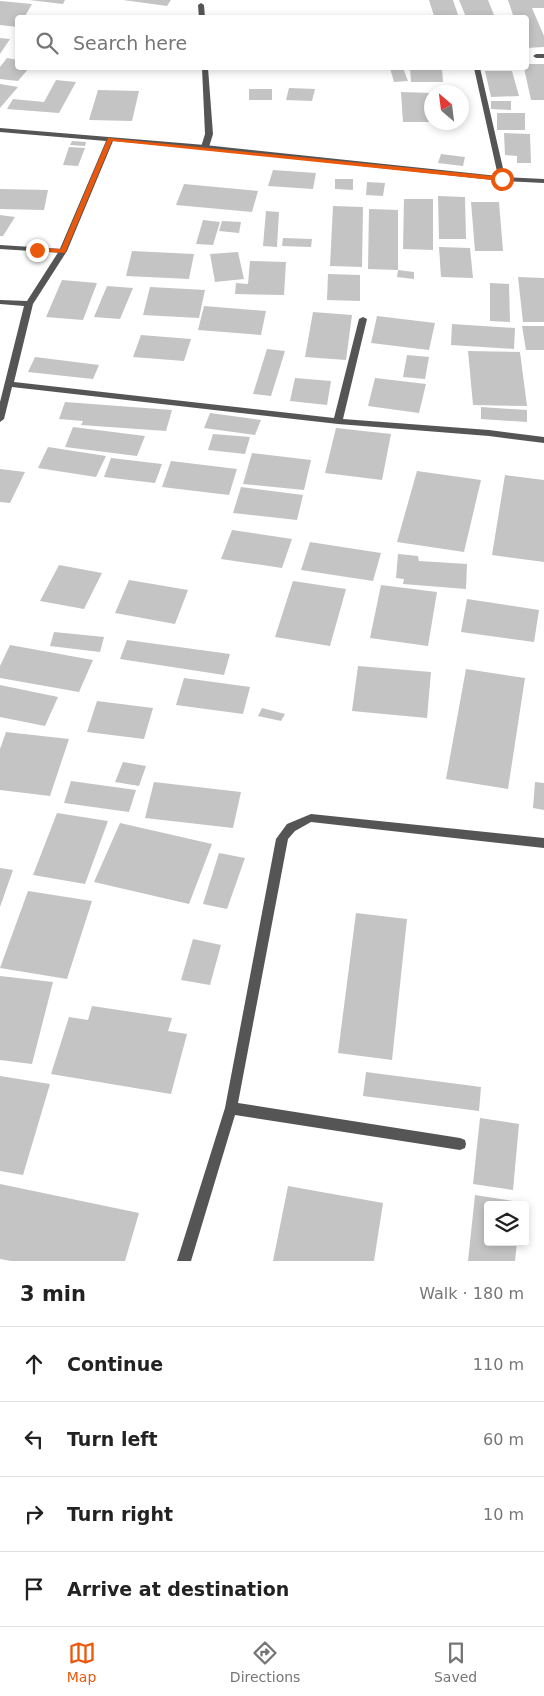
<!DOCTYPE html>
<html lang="en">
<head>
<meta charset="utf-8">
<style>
  :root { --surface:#fff; --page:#f6f6f6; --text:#222; --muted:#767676; --line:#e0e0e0; --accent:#ea580c }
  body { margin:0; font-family:"DejaVu Sans",sans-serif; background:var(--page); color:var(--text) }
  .controls { position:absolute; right:15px; bottom:15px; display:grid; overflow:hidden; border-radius:5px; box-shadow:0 2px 8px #0003 }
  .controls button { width:45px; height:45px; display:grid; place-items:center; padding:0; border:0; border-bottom:1px solid var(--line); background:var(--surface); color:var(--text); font:25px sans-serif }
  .compass { position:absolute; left:424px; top:85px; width:45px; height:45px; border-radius:50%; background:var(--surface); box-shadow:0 2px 8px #0003; rotate:332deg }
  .stop { position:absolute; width:15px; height:15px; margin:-11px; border:4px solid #ea580c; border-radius:50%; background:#fff }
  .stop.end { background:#ea580c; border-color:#fff; box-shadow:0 1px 5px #0008 }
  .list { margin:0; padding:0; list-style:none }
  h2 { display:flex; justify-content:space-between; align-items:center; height:65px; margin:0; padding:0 20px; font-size:21px }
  h2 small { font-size:16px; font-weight:400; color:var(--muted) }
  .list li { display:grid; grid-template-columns:32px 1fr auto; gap:15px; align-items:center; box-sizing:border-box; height:75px; padding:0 20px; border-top:1px solid var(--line) }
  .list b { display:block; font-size:19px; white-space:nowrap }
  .list em { font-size:16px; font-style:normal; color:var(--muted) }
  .icon { flex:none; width:28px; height:28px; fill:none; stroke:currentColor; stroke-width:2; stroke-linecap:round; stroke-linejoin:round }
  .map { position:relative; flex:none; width:544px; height:1261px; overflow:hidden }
  .search { position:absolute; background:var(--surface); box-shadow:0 2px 8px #0003; left:15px; right:15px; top:15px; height:55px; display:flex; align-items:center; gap:12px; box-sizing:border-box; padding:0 18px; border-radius:5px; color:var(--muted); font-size:19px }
  .sheet { height:365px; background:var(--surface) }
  nav { display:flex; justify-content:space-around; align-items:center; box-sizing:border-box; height:70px; border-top:1px solid var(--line); background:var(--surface); font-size:14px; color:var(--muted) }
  nav a { display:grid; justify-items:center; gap:2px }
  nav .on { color:var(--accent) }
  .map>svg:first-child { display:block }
  .building { fill:#c4c4c4 }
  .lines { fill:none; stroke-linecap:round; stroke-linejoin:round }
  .service { fill:#555; fill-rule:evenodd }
  .minor { fill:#555; fill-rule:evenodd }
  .route { fill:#ea580c }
</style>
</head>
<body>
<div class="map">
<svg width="544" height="1261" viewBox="0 0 544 1261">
  <rect width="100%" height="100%" fill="#fff"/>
  <g class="building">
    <polygon points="29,0 65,0 63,4"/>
    <polygon points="123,0 171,0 167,6"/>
    <polygon points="429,0 453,0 458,15 434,16"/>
    <polygon points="459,0 488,0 494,15 466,17"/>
    <polygon points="508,0 544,0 544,8 532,8 544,36 544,47 526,48 526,18 514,18"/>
    <polygon points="0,1 32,4 24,18 18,18 18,27 0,25"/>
    <polygon points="0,38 10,39 0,54"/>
    <polygon points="7,58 18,60 18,68 29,68 18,81 0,79 0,67"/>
    <polygon points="526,64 544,64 544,100 531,100 524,68 526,68"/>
    <polygon points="390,68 403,68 408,81 394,82"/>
    <polygon points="410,68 442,68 443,82 411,82"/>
    <polygon points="485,71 512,71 519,96 491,97"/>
    <polygon points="56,80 76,82 59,113 7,109 13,99 44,102"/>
    <polygon points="0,84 18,87 0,108"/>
    <polygon points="289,88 315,89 312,101 286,100"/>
    <rect x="249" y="89" width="23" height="11"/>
    <polygon points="98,90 139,91 132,121 89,120"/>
    <polygon points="401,92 432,93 432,122 403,122"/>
    <polygon points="491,101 511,101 511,110 491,109"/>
    <rect x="497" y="113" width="28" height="17"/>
    <polygon points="504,133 530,134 531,163 517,163 517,156 505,155"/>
    <polygon points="72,141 86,142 85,146 70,145"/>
    <polygon points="69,147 85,148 78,166 63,165"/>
    <polygon points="441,154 465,157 463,166 438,163"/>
    <polygon points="273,170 316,173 313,189 268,186"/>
    <polygon points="335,179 353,179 353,190 335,189"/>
    <polygon points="367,182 385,183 383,196 366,195"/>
    <polygon points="184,184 258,191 252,212 176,205"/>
    <polygon points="0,189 48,190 44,210 0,209"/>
    <polygon points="438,196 465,197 466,239 439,239"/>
    <polygon points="404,199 433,199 433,250 403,249"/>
    <polygon points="471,202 499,202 503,251 475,251"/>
    <polygon points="333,206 363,207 362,267 330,266"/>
    <polygon points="369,209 398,210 398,270 368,269"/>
    <polygon points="266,211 279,212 277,247 263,246"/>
    <polygon points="0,215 15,217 3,236 0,236"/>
    <polygon points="203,220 220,222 213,245 196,244"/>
    <polygon points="222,221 241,222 239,233 219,231"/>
    <polygon points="283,238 312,239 311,247 282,246"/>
    <polygon points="439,247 470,248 473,278 441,277"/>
    <polygon points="132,251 194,254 189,279 126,276"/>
    <polygon points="238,252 244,279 215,282 210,254"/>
    <polygon points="250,261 286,262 284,295 235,294 236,283 248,284"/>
    <polygon points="398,270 414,272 414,279 397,277"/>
    <polygon points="328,274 360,275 360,301 327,300"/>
    <polygon points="518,277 544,278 544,322 523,322"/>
    <polygon points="62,280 97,283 83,320 46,317"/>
    <polygon points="490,283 509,284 510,322 490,321"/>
    <polygon points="107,286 133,288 120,319 94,317"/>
    <polygon points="150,287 205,290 199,318 143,315"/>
    <polygon points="204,306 266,311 261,335 198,330"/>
    <polygon points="313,312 352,315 346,360 305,357"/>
    <polygon points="377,316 435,323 429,350 371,343"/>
    <polygon points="452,324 515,328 514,349 451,345"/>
    <polygon points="522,326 544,326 544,350 526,350"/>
    <polygon points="141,335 191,339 184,361 133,357"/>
    <polygon points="267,349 285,351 271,396 253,394"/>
    <polygon points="468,351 520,352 527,406 473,405"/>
    <polygon points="407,355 429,357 425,379 403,377"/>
    <polygon points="35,357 99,365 93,379 28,372"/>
    <polygon points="295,378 331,381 327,405 290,401"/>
    <polygon points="375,378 426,384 419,413 368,406"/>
    <polygon points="65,402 172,410 166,431 81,425 83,421 59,419"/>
    <polygon points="481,407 527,410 527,422 481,419"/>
    <polygon points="210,413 261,420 255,435 204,428"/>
    <polygon points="73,427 145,436 137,456 65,447"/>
    <polygon points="336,428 391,434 382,480 325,473"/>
    <polygon points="213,434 250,437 245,454 208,450"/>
    <polygon points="48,447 106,456 96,477 38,468"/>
    <polygon points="252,453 311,460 304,490 243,484"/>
    <polygon points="111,458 162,464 155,483 104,477"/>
    <polygon points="171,461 237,469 229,495 162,487"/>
    <polygon points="0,469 25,472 10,503 0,502"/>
    <polygon points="417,471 481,480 464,552 397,542"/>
    <polygon points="505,475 544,480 544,562 492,555"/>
    <polygon points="241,487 303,495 297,520 233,513"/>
    <polygon points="232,530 292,539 282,568 221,559"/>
    <polygon points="310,542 381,553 373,581 301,570"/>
    <polygon points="398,554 418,556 419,561 467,564 466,589 403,584 404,579 396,578"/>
    <polygon points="59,565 102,573 84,609 40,601"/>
    <polygon points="129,580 188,590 175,624 115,613"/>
    <polygon points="293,581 346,589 330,646 275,637"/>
    <polygon points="381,585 437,592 428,646 370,638"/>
    <polygon points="467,599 539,610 534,642 461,632"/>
    <polygon points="54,632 104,637 100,652 50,646"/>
    <polygon points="127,640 230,654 224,675 120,659"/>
    <polygon points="10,645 93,660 79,692 0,678 0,666"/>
    <polygon points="358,666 431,672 427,718 352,711"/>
    <polygon points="466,669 525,678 508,789 446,779"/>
    <polygon points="184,678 250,687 243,714 176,705"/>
    <polygon points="0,685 58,697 45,726 0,717"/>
    <polygon points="97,701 153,708 144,739 87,732"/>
    <polygon points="262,708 285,714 281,721 258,716"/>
    <polygon points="6,732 69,739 50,796 0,790 0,749"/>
    <polygon points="123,762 146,766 139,786 115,782"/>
    <polygon points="71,781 136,790 129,812 64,803"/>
    <polygon points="154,782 241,792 233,828 145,818"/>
    <polygon points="535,782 544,783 544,810 533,808"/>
    <polygon points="57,813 108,821 85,884 33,875"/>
    <polygon points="120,823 212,844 189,904 94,882"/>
    <polygon points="219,853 245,858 227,909 203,904"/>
    <polygon points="0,868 13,870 0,907"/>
    <polygon points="28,891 92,901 67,979 0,968"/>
    <polygon points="356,913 407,919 392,1060 338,1053"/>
    <polygon points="193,939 221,945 210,985 181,980"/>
    <polygon points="0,976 53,982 32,1064 0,1060"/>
    <polygon points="92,1006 172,1018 168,1031 187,1034 171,1094 51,1074 69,1017 88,1020"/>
    <polygon points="366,1072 481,1087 479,1111 363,1096"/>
    <polygon points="0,1076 50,1084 23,1175 0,1171"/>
    <polygon points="480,1118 519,1124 513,1190 473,1184"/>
    <polygon points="0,1184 139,1213 125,1261 11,1261 0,1259"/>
    <polygon points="288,1186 383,1203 374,1261 273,1261"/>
    <polygon points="475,1195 520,1202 520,1205 488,1205 488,1242 517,1242 515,1261 468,1261"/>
  </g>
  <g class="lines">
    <g class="service">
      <polygon points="201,3 204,5 205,18 199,18 198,5"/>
      <polygon points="202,68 208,68 213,134 209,147 205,149 201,147 205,134"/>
      <polygon points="0,245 63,249 67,251 63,253 0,249"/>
    </g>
    <g class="minor">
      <polygon points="544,54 544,58 536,58 533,56 536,54"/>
      <polygon points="474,68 480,68 505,177 544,179 544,183 502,181 205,149 113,141 67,251 33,304 14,382 334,418 359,319 363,317 367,319 343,419 489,430 544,437 544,443 489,436 338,424 12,387 4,419 0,422 0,402 24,306 0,304 0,300 27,301 59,251 106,141 0,132 0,128 205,145 498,176"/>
      <polygon points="311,814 544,838 544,848 311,822 295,831 288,839 238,1103 460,1138 465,1140 466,1144 465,1148 460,1150 235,1115 191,1261 177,1261 225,1108 276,839 287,824"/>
    </g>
  </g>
  <polygon class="route" points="108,138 502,177 505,179 502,181 112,141 65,253 35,251 34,250 37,248 61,249"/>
</svg>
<div class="controls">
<button><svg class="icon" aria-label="layers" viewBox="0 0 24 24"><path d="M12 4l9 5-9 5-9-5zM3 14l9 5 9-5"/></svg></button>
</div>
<svg class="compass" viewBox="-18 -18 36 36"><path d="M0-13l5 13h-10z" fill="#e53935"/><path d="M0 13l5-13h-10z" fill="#767676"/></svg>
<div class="stop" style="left:502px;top:179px"></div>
<div class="stop end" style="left:37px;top:250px"></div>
<div class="search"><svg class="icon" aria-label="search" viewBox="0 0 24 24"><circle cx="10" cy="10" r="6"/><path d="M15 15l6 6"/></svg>Search here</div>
</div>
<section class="sheet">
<h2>3 min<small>Walk · 180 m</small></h2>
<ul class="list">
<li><svg class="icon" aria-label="ahead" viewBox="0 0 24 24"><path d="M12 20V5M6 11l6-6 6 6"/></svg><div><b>Continue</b></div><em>110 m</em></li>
<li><svg class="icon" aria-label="left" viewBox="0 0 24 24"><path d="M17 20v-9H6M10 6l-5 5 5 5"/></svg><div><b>Turn left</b></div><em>60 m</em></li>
<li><svg class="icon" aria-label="right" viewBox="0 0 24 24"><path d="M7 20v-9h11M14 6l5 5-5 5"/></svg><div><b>Turn right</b></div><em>10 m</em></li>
<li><svg class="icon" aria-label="arrive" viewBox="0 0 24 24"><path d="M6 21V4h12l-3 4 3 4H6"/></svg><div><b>Arrive at destination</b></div></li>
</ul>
</section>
<nav>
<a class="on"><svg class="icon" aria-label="map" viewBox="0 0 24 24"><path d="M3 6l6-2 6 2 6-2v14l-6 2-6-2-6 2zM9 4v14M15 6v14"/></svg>Map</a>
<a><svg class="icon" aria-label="directions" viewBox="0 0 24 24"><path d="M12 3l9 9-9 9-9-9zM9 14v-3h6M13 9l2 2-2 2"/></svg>Directions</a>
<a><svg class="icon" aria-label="saved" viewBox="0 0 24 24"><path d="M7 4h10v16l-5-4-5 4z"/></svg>Saved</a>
</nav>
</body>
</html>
